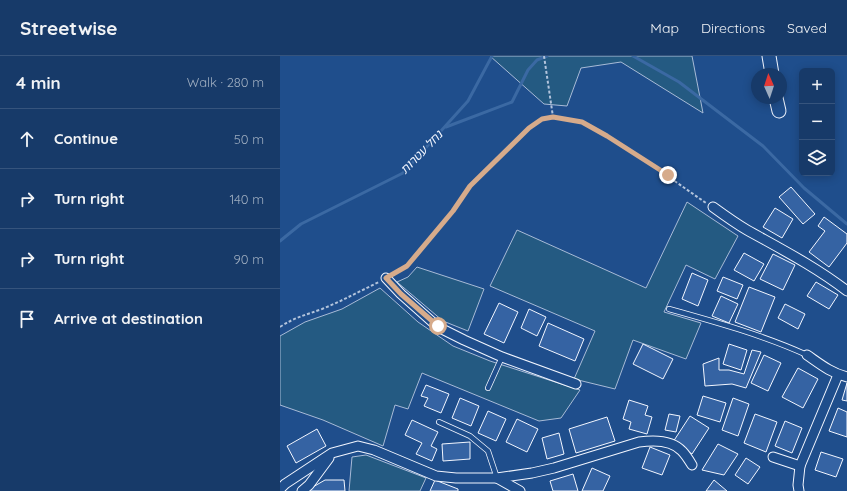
<!DOCTYPE html>
<html lang="en">
<head>
<meta charset="utf-8">
<style>
  :root { --surface:#173a69; --page:#20416f; --text:#f1f3f6; --muted:#9eadc0; --line:#36547d }
  body { margin:0; font-family:Quicksand,"Noto Sans Hebrew",sans-serif; background:var(--page); color:var(--text) }
  .controls { position:absolute; right:12px; top:12px; display:grid; overflow:hidden; border-radius:6px; box-shadow:0 2px 10px #0003 }
  .controls button { width:36px; height:36px; display:grid; place-items:center; padding:0; border:0; border-bottom:1px solid var(--line); background:var(--surface); color:var(--text); font:20px sans-serif }
  .compass { position:absolute; left:471px; top:12px; width:36px; height:36px; border-radius:50%; background:var(--surface); box-shadow:0 2px 10px #0003; rotate:357deg }
  .stop { position:absolute; width:12px; height:12px; margin:-9px; border:3px solid #d6ab8b; border-radius:50%; background:#fff }
  .stop.end { background:#d6ab8b; border-color:#fff; box-shadow:0 1px 4px #0008 }
  .list { margin:0; padding:0; list-style:none }
  h2 { display:flex; justify-content:space-between; align-items:center; height:52px; margin:0; padding:0 16px; font-size:17px }
  h2 small { font-size:13px; font-weight:400; color:var(--muted) }
  .list li { display:grid; grid-template-columns:26px 1fr auto; gap:12px; align-items:center; box-sizing:border-box; height:60px; padding:0 16px; border-top:1px solid var(--line) }
  .list b { display:block; font-size:15px; white-space:nowrap }
  .list em { font-size:13px; font-style:normal; color:var(--muted) }
  .icon { flex:none; width:22px; height:22px; fill:none; stroke:currentColor; stroke-width:2; stroke-linecap:round; stroke-linejoin:round }
  .map { position:relative; flex:none; width:567px; height:435px; overflow:hidden }
  header { display:flex; align-items:center; gap:24px; box-sizing:border-box; height:56px; padding:0 20px; background:var(--surface); border-bottom:1px solid var(--line) }
  header strong { font-size:19px }
  nav { display:flex; gap:22px; margin-inline-start:auto; font-size:14px }
  main { display:flex }
  aside { flex:1; background:var(--surface) }
  .map>svg:first-child { display:block }
  .green { fill:#245a82; stroke:#a8bbd7 }
  .lines { fill:none; stroke-linecap:round; stroke-linejoin:round }
  .stream { stroke:#3b69a3; stroke-width:3 }
  .building { fill:#3563a3; stroke:#f2f6ff }
  .lane-casing { stroke:#f2f6ff; stroke-width:6 }
  .street-casing { stroke:#f2f6ff; stroke-width:11 }
  .secondary-casing { stroke:#f2f6ff; stroke-width:15 }
  .path { stroke:#b3c4dc; stroke-width:2; stroke-dasharray:3 2; stroke-linecap:butt }
  .lane { stroke:#1f4e8c; stroke-width:4.5 }
  .street { stroke:#1f4e8c; stroke-width:9 }
  .secondary { stroke:#1f4e8c; stroke-width:13 }
  .route { stroke:#d6ab8b; stroke-width:5 }
  .labels { text-anchor:middle; dominant-baseline:central; stroke-width:3; stroke-linejoin:round; paint-order:stroke }
  .water-label { font-size:12px; font-style:italic; fill:#f2f6ff; stroke:#1f4e8c }
</style>
</head>
<body>
<header>
<strong>Streetwise</strong>
<nav><a>Map</a><a>Directions</a><a>Saved</a></nav>
</header>
<main>
<aside>
<h2>4 min<small>Walk · 280 m</small></h2>
<ul class="list">
<li><svg class="icon" aria-label="ahead" viewBox="0 0 24 24"><path d="M12 20V5M6 11l6-6 6 6"/></svg><div><b>Continue</b></div><em>50 m</em></li>
<li><svg class="icon" aria-label="right" viewBox="0 0 24 24"><path d="M7 20v-9h11M14 6l5 5-5 5"/></svg><div><b>Turn right</b></div><em>140 m</em></li>
<li><svg class="icon" aria-label="right" viewBox="0 0 24 24"><path d="M7 20v-9h11M14 6l5 5-5 5"/></svg><div><b>Turn right</b></div><em>90 m</em></li>
<li><svg class="icon" aria-label="arrive" viewBox="0 0 24 24"><path d="M6 21V4h12l-3 4 3 4H6"/></svg><div><b>Arrive at destination</b></div></li>
</ul>
</aside>
<div class="map">
<svg width="567" height="435" viewBox="0 0 567 435">
  <rect width="100%" height="100%" fill="#1f4e8c"/>
  <g class="green">
    <polygon points="210,0 412,0 423,57 341,6 301,12 287,50 264,48"/>
    <polygon points="407,146 458,180 435,223 406,209 384,256 421,267 406,303 353,284 335,333 294,323 315,275 210,230 237,174 366,232"/>
    <polygon points="137,211 204,233 188,275 163,265 117,226 128,221"/>
    <polygon points="100,232 138,266 173,290 210,305 300,334 281,362 259,365 142,317 128,353 115,349 103,390 43,364 0,349 0,280 25,266 62,253"/>
    <polygon points="86,399 146,422 140,435 69,435 72,401"/>
  </g>
  <g class="lines">
    <g class="stream">
      <polyline points="353,0 399,26 483,90 524,132 567,168"/>
      <polyline points="166,71 232,46 248,14 257,4 267,0"/>
      <polyline points="0,185 21,168 123,117 188,45 212,0"/>
    </g>
  </g>
  <g class="building">
    <polygon points="511,131 535,158 523,168 499,141"/>
    <polygon points="495,152 513,163 502,182 483,171"/>
    <polygon points="544,161 567,178 567,187 549,211 529,196 545,175 538,170"/>
    <polygon points="464,197 484,208 474,225 454,214"/>
    <polygon points="493,198 515,209 503,234 480,223"/>
    <polygon points="412,217 428,224 418,250 402,243"/>
    <polygon points="443,221 463,229 457,243 437,235"/>
    <polygon points="536,226 558,239 549,253 527,240"/>
    <polygon points="469,231 495,241 481,276 455,266"/>
    <polygon points="441,240 458,248 449,267 432,260"/>
    <polygon points="219,247 238,256 224,287 204,278"/>
    <polygon points="505,248 525,258 518,273 498,262"/>
    <polygon points="249,253 266,261 257,280 241,272"/>
    <polygon points="268,267 304,283 295,305 259,290"/>
    <polygon points="363,288 393,303 383,323 353,308"/>
    <polygon points="449,288 467,294 461,314 443,308"/>
    <polygon points="472,294 481,296 466,332 452,328 425,330 423,308 439,302 439,314 449,314 464,318"/>
    <polygon points="484,299 501,307 488,335 471,327"/>
    <polygon points="518,312 538,323 523,352 502,341"/>
    <polygon points="567,327 567,345 562,344"/>
    <polygon points="146,329 169,338 161,357 144,350 148,342 141,340"/>
    <polygon points="423,340 446,347 440,366 417,359"/>
    <polygon points="180,342 199,350 191,370 172,362"/>
    <polygon points="453,342 469,348 458,380 442,374"/>
    <polygon points="349,344 368,350 365,359 372,361 367,378 349,373 351,366 343,363"/>
    <polygon points="558,352 567,356 567,381 549,375"/>
    <polygon points="208,355 226,363 216,385 198,377"/>
    <polygon points="389,358 400,360 396,376 385,374"/>
    <polygon points="475,358 497,366 486,396 464,387"/>
    <polygon points="410,360 429,372 412,398 393,386"/>
    <polygon points="327,361 335,385 296,397 289,373"/>
    <polygon points="237,363 258,373 247,396 226,386"/>
    <polygon points="132,364 158,376 151,390 157,393 152,405 136,398 142,387 125,379"/>
    <polygon points="505,365 522,372 512,397 495,390"/>
    <polygon points="37,373 46,390 16,407 7,390"/>
    <polygon points="279,377 284,398 267,403 262,382"/>
    <polygon points="190,386 190,403 163,405 162,388"/>
    <polygon points="438,388 458,398 444,419 422,414"/>
    <polygon points="370,391 390,399 382,419 362,412"/>
    <polygon points="541,396 563,403 556,421 535,414"/>
    <polygon points="466,402 480,411 468,428 455,419"/>
    <polygon points="312,412 330,420 323,435 302,435"/>
    <polygon points="293,418 298,435 273,435 270,425"/>
    <polygon points="45,424 64,424 65,435 26,435"/>
    <polygon points="155,424 178,433 178,435 150,435"/>
    <polygon points="434,424 447,435 426,435"/>
  </g>
  <g class="lines">
    <defs>
      <g id="lane">
        <path d="M389,253c47,13 94,26 138,46"/>
        <polyline points="208,332 222,301"/>
        <polyline points="159,366 190,380 208,395 217,422"/>
      </g>
      <g id="street">
        <path d="M433,151c11,8 22,16 34,23 34,19 69,37 100,61"/>
        <polyline points="106,222 121,238 158,271 184,284 222,301 296,328"/>
        <path d="M527,299c13,9 24,18 40,22"/>
        <polyline points="493,401 520,410 558,319"/>
        <polyline points="217,422 240,435"/>
        <path d="M0,433l5,-5 47,-31 26,-7 16,4 62,26 20,2h41l35,-5 22,-5 85,-26c14,-2 33,-2 43,9 4,4 7,9 10,14"/>
        <polyline points="22,435 29,429 49,402"/>
        <polyline points="519,435 518,429 520,410"/>
      </g>
      <g id="secondary">
        <polyline points="489,0 492,18"/>
        <polyline points="496,42 499,55"/>
      </g>
    </defs>
    <use href="#lane" class="lane-casing"/>
    <use href="#street" class="street-casing"/>
    <use href="#secondary" class="secondary-casing"/>
    <g class="path">
      <polyline points="264,0 273,61"/>
      <polyline points="115,217 127,210 173,155 190,129 249,72 262,63 273,61 302,66 327,80 359,100 426,147"/>
      <path d="M0,271c15,-10 26,-12 42,-18 20,-8 38,-18 57,-27"/>
    </g>
    <use href="#lane" class="lane"/>
    <use href="#street" class="street"/>
    <use href="#secondary" class="secondary"/>
  </g>
  <g class="lines">
    <polyline class="route" points="158,270 121,238 106,222 127,210 173,155 190,130 249,72 262,63 273,61 302,66 327,80 388,119"/>
  </g>
  <g class="labels">
    <g class="water-label">
      <text transform="translate(141 96) rotate(-46)">נחל עטרות</text>
    </g>
  </g>
</svg>
<div class="controls">
<button>+</button>
<button>−</button>
<button><svg class="icon" aria-label="layers" viewBox="0 0 24 24"><path d="M12 4l9 5-9 5-9-5zM3 14l9 5 9-5"/></svg></button>
</div>
<svg class="compass" viewBox="-18 -18 36 36"><path d="M0-13l5 13h-10z" fill="#e53935"/><path d="M0 13l5-13h-10z" fill="#9eadc0"/></svg>
<div class="stop" style="left:158px;top:270px"></div>
<div class="stop end" style="left:388px;top:119px"></div>
</div>
</main>
</body>
</html>
